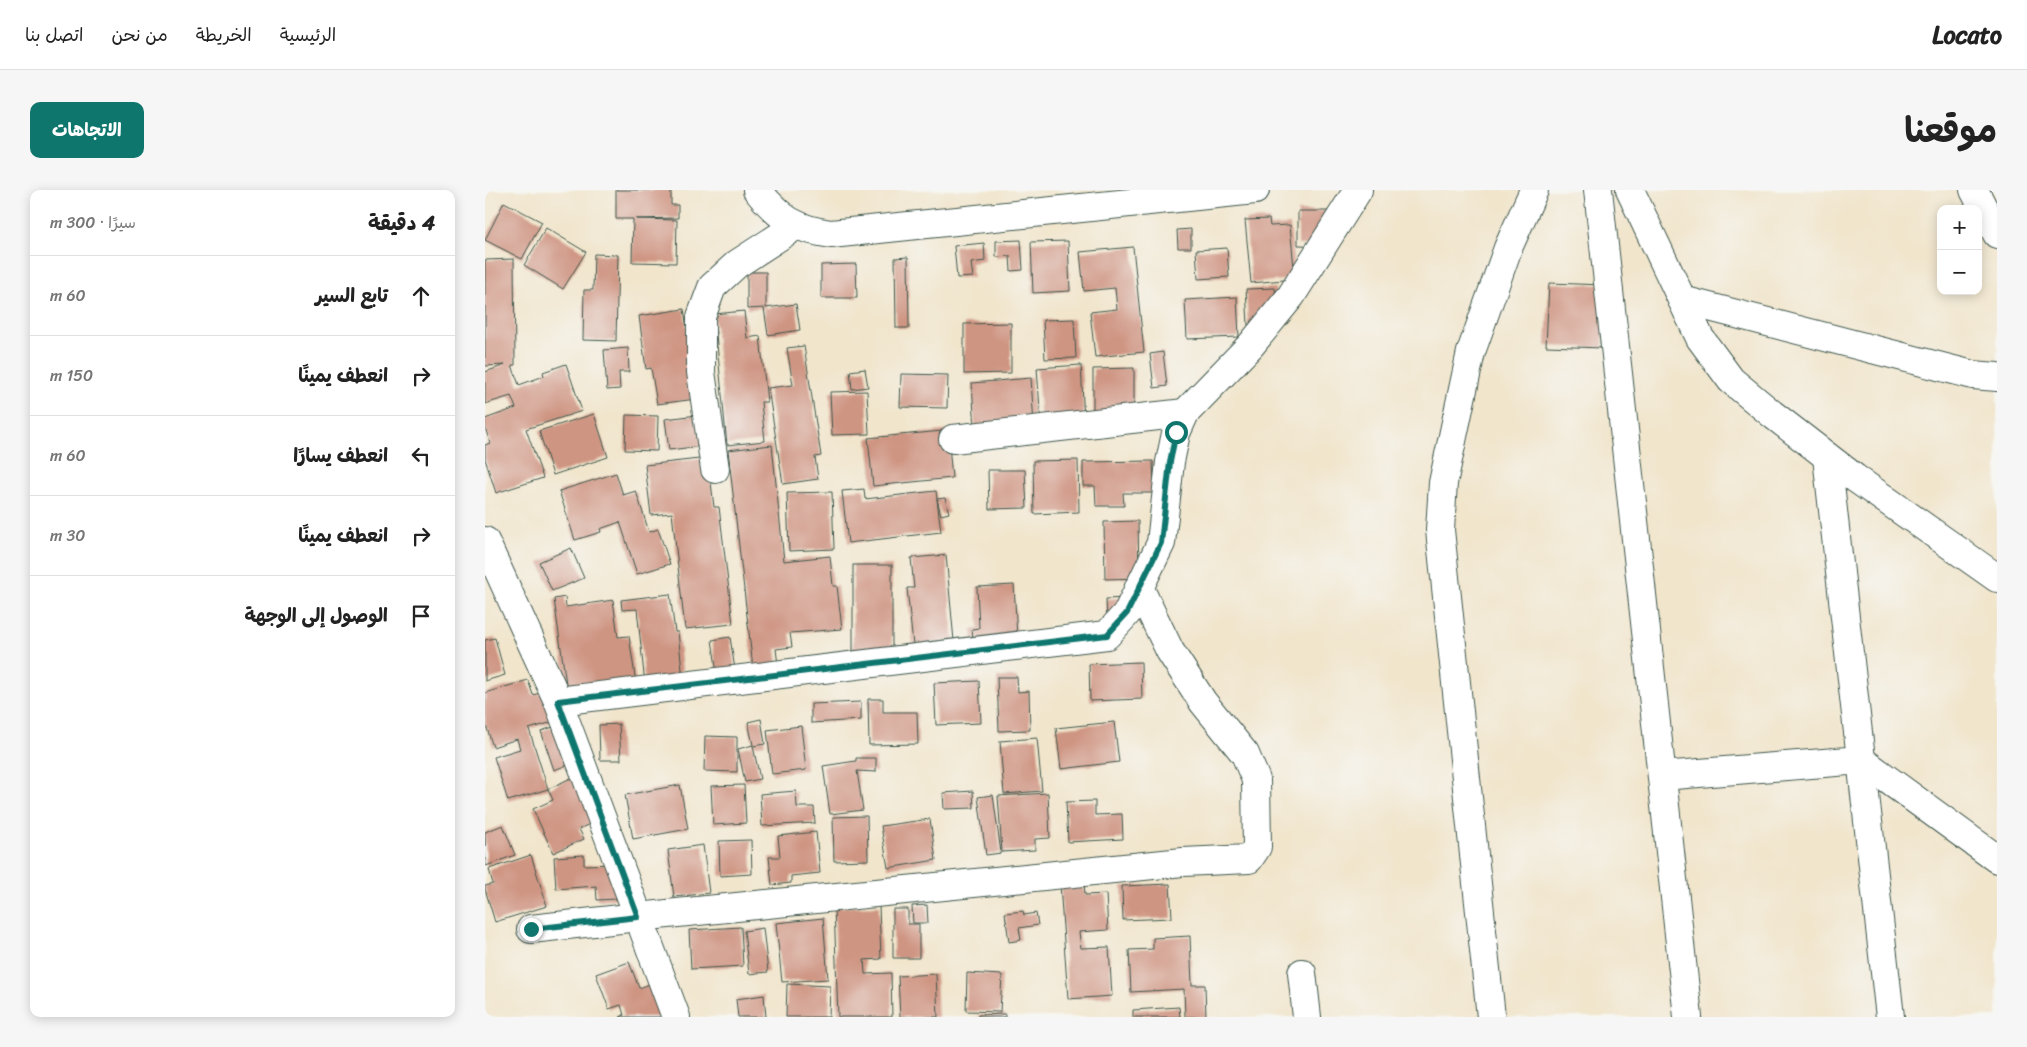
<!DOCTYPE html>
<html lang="ar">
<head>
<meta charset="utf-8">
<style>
  :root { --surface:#fff; --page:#f6f6f6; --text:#222; --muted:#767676; --line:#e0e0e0; --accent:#0f766e }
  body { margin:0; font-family:Sriracha,"Playpen Sans Arabic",sans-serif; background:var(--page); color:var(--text); direction:rtl }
  .controls { position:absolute; right:15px; top:15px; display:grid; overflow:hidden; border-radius:10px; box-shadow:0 2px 12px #0003 }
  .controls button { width:45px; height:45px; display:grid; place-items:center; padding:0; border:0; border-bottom:1px solid var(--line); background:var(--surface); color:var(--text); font:25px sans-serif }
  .stop { position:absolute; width:15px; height:15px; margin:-11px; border:4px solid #0f766e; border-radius:50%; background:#fff }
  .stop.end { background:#0f766e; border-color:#fff; box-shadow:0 1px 5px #0008 }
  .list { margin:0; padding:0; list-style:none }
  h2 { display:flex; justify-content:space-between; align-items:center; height:65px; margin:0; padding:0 20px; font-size:21px }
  h2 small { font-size:16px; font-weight:400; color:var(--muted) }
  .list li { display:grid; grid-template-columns:32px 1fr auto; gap:15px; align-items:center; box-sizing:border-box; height:80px; padding:0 20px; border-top:1px solid var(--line) }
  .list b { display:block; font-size:19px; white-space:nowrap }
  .list em { font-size:16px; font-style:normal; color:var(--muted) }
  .icon { flex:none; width:28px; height:28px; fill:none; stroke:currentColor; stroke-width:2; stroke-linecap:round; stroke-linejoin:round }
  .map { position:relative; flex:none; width:1512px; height:827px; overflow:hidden; direction:ltr; border-radius:10px }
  header { display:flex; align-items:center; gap:30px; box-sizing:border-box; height:70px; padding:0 25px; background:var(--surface); border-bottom:1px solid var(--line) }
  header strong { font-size:24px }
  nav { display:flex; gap:28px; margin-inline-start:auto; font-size:18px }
  .intro { display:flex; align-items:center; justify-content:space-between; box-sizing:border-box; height:120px; padding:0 30px }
  h1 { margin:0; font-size:35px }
  .button { padding:12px 22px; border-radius:10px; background:var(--accent); color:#fff; font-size:18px; font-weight:700 }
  main { display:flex; gap:30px; padding:0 30px }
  aside { flex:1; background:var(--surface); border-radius:10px; box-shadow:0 2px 12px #0003 }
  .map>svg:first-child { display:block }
  .building { fill:#cf9583 }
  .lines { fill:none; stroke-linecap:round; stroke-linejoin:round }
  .minor-casing { stroke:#3e564b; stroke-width:30 }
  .tertiary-casing { stroke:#3e564b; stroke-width:30 }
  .minor { stroke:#fff; stroke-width:28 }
  .tertiary { stroke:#fff; stroke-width:28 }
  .route { stroke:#0f766e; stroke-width:6 }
</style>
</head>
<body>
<header>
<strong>Locato</strong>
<nav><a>الرئيسية</a><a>الخريطة</a><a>من نحن</a><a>اتصل بنا</a></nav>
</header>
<div class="intro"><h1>موقعنا</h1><a class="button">الاتجاهات</a></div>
<main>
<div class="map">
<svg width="1512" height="827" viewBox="0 0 1512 827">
  <rect width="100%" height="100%" fill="#f6f6f2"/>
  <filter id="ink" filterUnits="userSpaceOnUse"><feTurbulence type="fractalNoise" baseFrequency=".02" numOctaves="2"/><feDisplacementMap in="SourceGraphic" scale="10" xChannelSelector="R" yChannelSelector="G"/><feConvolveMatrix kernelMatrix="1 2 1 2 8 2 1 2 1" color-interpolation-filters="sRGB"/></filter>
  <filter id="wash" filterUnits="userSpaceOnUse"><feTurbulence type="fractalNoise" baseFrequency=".0096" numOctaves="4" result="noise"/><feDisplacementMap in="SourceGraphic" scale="20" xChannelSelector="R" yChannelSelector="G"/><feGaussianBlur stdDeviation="1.12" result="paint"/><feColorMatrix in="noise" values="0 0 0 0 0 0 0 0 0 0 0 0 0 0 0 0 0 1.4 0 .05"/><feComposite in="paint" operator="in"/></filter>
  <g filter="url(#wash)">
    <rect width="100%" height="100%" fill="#f1e5cc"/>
    <g id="blocks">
      <g class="building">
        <polygon points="131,0 186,0 186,15 193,15 193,28 151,29 192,30 191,73 147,72 148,29 131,29"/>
        <polygon points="19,12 57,32 37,69 0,50"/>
        <polygon points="813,21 851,21 850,56 813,55"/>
        <polygon points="784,29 785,36 805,35 810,89 766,93 760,30"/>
        <polygon points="61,38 101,62 78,99 39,75"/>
        <polygon points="706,39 706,58 693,58 692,40"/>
        <polygon points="536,50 538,80 526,81 525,66 511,67 511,51"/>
        <polygon points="583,51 585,101 548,103 546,52"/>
        <polygon points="499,53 500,71 486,73 488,87 472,88 469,56"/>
        <polygon points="648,57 659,162 610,167 605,122 632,119 630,98 599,101 595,62"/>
        <polygon points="742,58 744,87 713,89 711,60"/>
        <polygon points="109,64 133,65 131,151 98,150 99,100 108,100"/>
        <polygon points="423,67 424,138 411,138 410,68"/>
        <polygon points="29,69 30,175 27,175 34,195 59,186 58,182 81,174 97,221 41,239 58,288 11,303 0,269 0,255 5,253 0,237 0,229 31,218 26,206 0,214 0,182 20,175 0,176 0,70"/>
        <polygon points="371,74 372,108 336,108 336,75"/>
        <polygon points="262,82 281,82 281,118 311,114 315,140 283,145 279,118 262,119"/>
        <polygon points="1064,93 1120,95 1118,158 1061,156"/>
        <polygon points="790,98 793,133 763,135 761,99"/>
        <polygon points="752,107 754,147 702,149 700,110"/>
        <polygon points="199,119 206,165 219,208 172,214 166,178 161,179 154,126"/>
        <polygon points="259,121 262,148 275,146 282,212 276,212 280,251 242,255 229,124"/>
        <polygon points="589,129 591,168 560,169 558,130"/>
        <polygon points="526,133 526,183 479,184 479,134"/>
        <polygon points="319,156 336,266 330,267 333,289 298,294 283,198 308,195 302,158"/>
        <polygon points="143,158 144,182 134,182 135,199 122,200 119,160"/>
        <polygon points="678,162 682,196 669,198 665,164"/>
        <polygon points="596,175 599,231 556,234 552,178"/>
        <polygon points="649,178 649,229 608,230 608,179"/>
        <polygon points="380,179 383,197 367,199 365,181"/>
        <polygon points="416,184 463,185 462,218 415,217"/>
        <polygon points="546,188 549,236 490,240 487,193"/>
        <polygon points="382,201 384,244 347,245 345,202"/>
        <polygon points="109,224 123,267 68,285 54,241"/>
        <polygon points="141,225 173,226 172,261 140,260"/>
        <polygon points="213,225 217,256 184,260 180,229"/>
        <polygon points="468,240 464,255 467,288 388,296 383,248"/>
        <polygon points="287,255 299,371 345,366 348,396 352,396 357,439 305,443 307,457 291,459 293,475 268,478 243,260"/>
        <polygon points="223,268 229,317 234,317 248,434 200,439 187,323 166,325 160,275"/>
        <polygon points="593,270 594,322 549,324 548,271"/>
        <polygon points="668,271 669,303 638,303 639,316 611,316 610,296 598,296 598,272"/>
        <polygon points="503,280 540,280 542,318 504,319"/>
        <polygon points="131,283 138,305 151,301 164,342 173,339 185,374 152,384 135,332 115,339 116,342 90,350 74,301"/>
        <polygon points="379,299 380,309 451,301 456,342 363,353 357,301"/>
        <polygon points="347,302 349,359 304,361 302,303"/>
        <polygon points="460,308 464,323 456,325 452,309"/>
        <polygon points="653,331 654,388 620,389 619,332"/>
        <polygon points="86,358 99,388 67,401 54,372"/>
        <polygon points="461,365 469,451 428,455 422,398 429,398 426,368"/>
        <rect x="368" y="375" width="39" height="90"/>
        <polygon points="529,395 532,447 488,450 487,439 494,438 492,397"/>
        <polygon points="185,404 190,442 193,442 198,489 160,494 152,419 137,420 136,410"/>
        <polygon points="80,407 81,417 128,410 133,447 144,446 151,493 82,501 69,409"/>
        <polygon points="640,408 622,430 621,409"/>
        <polygon points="245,447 251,486 233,490 227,450"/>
        <polygon points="10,448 20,485 0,491 0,450"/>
        <polygon points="656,472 657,509 605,511 604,474"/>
        <polygon points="512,487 532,487 533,502 544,501 545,540 514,541"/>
        <polygon points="43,490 48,505 61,501 71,531 44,539 63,599 90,586 111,631 94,639 99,649 68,663 48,619 68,610 63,599 23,611 9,567 35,559 32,549 8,557 0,532 0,503"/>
        <polygon points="494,491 496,533 451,535 449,493"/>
        <polygon points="383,509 398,509 398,522 432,522 433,554 384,555"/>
        <polygon points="376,512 376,530 326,533 326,514"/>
        <polygon points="276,529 280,554 268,556 275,589 260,592 253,559 268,555 263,532"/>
        <polygon points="629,532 634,572 576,579 571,538"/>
        <polygon points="134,534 136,570 115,570 114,535"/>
        <polygon points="74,535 88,573 69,580 56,541"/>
        <polygon points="316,536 321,580 287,584 282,540"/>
        <polygon points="220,546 252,547 252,582 219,581"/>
        <polygon points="552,548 557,601 519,604 515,551"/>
        <polygon points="371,568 391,568 391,582 372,581 378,620 345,624 338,576 371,571"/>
        <polygon points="195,595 203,639 148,649 140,605"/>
        <polygon points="259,595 261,633 228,635 226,596"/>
        <polygon points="311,601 312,617 329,617 330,633 277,636 275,604"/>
        <polygon points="488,601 489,618 459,619 458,603"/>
        <polygon points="563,603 565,648 550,649 550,660 517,662 513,606"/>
        <polygon points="508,605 516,663 501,665 493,607"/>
        <polygon points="610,611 610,625 637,624 638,649 583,652 581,612"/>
        <polygon points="382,626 383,670 349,671 348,627"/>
        <polygon points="445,629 451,670 403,678 396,636"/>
        <polygon points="18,635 30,665 1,676 0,642"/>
        <polygon points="331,642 335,683 306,686 306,693 287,695 284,667 295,667 293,646"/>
        <polygon points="266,650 267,684 235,686 234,651"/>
        <polygon points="218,655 224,703 189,707 183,660"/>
        <polygon points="46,665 62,716 10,732 0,699 0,696 8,694 4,679"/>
        <polygon points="99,665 99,675 129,674 131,709 112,710 111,696 71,699 69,667"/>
        <polygon points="599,692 600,705 621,704 623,740 594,742 596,758 624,757 627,806 583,809 575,694"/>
        <polygon points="685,694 687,728 638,730 637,696"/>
        <polygon points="442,715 443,733 428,733 427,716"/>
        <polygon points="394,716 396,769 379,770 380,784 406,783 407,827 353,827 349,717"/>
        <polygon points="408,719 423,719 423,734 434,734 434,768 408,768"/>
        <polygon points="538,721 539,725 551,723 553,735 534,738 536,750 524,752 520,723"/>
        <polygon points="338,728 343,789 297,792 291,733"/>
        <polygon points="256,737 258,776 206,779 204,740"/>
        <polygon points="278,738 283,782 264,784 259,741"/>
        <polygon points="705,746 707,795 720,795 721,827 700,827 699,799 646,802 644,760 668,759 668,748"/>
        <polygon points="144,772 154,798 165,794 178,827 135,827 139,825 136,815 124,819 111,784"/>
        <polygon points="482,783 517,785 515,822 481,821"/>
        <polygon points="451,784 453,827 415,827 413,786"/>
        <polygon points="302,794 345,796 344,827 301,827"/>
        <polygon points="279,805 281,827 253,827 251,809"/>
        <polygon points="694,817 695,827 648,827 648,820"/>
        <polygon points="520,824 520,827 493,827 493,825"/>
      </g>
    </g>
  </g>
  <g filter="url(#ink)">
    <use href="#blocks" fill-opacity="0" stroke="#3e564b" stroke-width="1"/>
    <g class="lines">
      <defs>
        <g id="minor">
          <path d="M272,0c23,28 37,39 74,44l424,-44"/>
          <polyline points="1113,0 1203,827"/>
          <polyline points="1489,0 1512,44"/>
          <polyline points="1197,110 1488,185 1512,187"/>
          <polyline points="468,249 700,223"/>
          <polyline points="1342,267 1405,827"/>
          <polyline points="230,279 216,182 216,127 227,97 252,74 312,35"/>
          <polyline points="0,351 73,511 191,827"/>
          <polyline points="73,511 622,445 642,423 676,353 685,272 691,243 700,223 766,155 806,106 873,0"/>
          <polyline points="1177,586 1376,570 1512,669"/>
          <polyline points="46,739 153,727 698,672 764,669 772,657 771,590 760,564 718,512 685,461 654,397"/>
          <polyline points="817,783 822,827"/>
          <polyline points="1006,827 955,340 958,293 986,162 1023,58 1049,0"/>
        </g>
        <polyline id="tertiary" points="1145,0 1215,148 1246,190 1287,224 1370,288 1512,388"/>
      </defs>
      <use href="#minor" class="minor-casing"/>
      <use href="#tertiary" class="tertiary-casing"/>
      <use href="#minor" class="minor"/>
      <use href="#tertiary" class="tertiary"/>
    </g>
  </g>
  <g class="lines" filter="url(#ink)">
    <polyline class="route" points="46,739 153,727 73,511 622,445 642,423 676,353 685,272 691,242"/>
  </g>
</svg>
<div class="controls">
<button>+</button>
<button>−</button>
</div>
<div class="stop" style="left:691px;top:242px"></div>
<div class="stop end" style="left:46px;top:739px"></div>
</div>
<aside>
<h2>4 دقيقة<small>سيرًا · 300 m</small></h2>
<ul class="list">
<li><svg class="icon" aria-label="ahead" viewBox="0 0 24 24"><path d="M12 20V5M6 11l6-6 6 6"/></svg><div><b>تابع السير</b></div><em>60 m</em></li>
<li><svg class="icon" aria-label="right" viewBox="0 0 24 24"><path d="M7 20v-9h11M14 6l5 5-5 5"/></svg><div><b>انعطف يمينًا</b></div><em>150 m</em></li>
<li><svg class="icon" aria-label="left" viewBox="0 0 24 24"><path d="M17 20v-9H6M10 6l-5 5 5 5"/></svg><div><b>انعطف يسارًا</b></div><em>60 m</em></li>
<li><svg class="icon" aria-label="right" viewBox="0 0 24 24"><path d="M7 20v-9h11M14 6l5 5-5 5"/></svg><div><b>انعطف يمينًا</b></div><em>30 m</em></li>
<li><svg class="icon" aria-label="arrive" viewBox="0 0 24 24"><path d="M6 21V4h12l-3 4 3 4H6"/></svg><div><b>الوصول إلى الوجهة</b></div></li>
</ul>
</aside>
</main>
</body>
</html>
